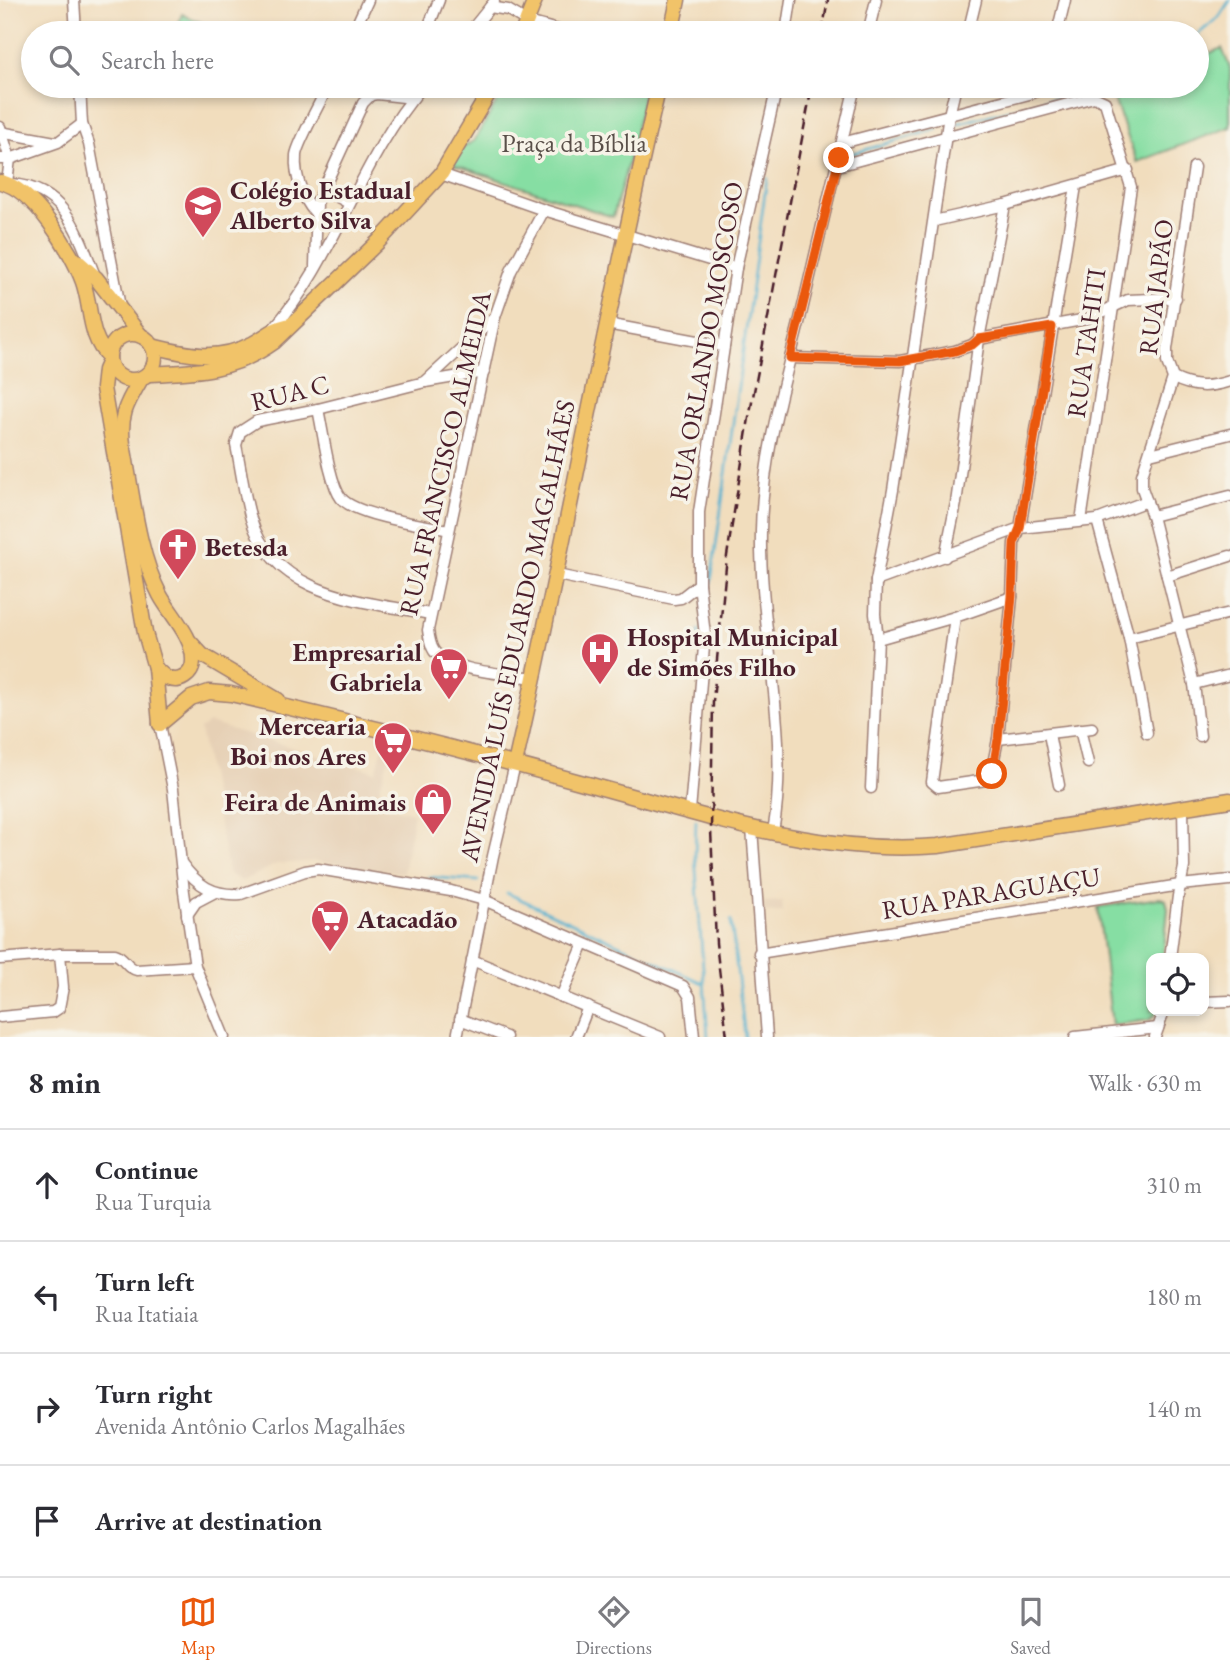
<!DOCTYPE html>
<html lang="en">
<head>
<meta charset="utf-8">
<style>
  :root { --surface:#fff; --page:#f2f2f3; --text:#2b2b33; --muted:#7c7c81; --line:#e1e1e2; --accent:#ea580c }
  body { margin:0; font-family:"EB Garamond",serif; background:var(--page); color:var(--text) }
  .controls { position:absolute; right:21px; bottom:21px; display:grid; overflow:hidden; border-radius:14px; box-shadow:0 4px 10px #0003 }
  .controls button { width:63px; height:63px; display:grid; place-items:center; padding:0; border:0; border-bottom:2px solid var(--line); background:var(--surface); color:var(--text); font:35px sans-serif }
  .stop { position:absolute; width:21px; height:21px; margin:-16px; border:5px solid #ea580c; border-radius:50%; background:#fff }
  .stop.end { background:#ea580c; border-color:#fff; box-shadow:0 2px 7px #0008 }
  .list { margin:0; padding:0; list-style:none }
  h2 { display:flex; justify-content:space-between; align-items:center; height:91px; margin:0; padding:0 28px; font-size:30px }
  h2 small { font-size:23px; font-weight:400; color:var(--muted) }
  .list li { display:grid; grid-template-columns:46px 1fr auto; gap:21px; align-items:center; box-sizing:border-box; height:112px; padding:0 28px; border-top:2px solid var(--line) }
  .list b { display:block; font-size:26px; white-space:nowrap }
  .list p { margin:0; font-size:23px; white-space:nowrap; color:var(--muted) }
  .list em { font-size:23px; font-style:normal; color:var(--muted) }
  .icon { flex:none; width:38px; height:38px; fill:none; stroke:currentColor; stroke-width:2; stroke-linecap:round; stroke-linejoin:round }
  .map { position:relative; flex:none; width:1230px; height:1037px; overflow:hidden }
  .search { position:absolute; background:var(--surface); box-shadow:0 4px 10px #0003; left:21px; right:21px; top:21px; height:77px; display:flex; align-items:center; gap:18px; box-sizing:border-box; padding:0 24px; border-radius:38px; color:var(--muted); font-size:26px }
  .sheet { height:539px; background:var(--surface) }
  nav { display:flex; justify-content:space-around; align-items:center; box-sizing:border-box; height:98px; border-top:2px solid var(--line); background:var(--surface); font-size:19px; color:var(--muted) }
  nav a { display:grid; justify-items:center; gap:4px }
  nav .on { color:var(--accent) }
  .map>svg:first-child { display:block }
  .built { fill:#e6d0b5 }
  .green { fill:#86dea3; stroke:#687e67; stroke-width:2 }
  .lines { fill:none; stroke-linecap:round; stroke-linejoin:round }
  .stream { stroke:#51b1d0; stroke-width:2.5 }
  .minor-casing { stroke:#9e7e74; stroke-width:13 }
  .major-casing { stroke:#9e7e74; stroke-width:17 }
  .minor { stroke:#fff; stroke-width:10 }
  .major { stroke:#f1c369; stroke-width:14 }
  .rail { stroke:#4a1f2b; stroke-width:2.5; stroke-dasharray:10 5; stroke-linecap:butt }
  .route { stroke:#ea580c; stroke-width:9 }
  .labels { text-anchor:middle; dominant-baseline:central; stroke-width:7; stroke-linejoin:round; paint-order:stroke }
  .park-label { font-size:26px; fill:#594f49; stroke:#f7f3e8 }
  .poi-label { font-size:26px; font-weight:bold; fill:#4a1f2b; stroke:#f7f3e8; text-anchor:start }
  .street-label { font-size:26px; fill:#4a1f2b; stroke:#f7f3e8 }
</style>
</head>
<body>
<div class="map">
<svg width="1230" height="1037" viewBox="0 0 1230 1037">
  <rect width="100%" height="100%" fill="#f7f3e8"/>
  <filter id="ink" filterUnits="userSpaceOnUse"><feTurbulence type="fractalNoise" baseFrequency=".0143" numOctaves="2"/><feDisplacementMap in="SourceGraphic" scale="14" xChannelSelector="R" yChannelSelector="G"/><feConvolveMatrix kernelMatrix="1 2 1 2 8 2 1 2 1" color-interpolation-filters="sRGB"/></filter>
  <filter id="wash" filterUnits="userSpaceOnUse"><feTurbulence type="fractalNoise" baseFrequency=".00686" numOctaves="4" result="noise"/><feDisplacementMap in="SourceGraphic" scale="28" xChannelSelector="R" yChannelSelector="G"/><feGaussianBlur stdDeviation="1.57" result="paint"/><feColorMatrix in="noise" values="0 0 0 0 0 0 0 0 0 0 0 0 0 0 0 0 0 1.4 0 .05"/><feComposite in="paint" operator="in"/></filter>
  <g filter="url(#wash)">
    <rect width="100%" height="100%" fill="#f1ddbd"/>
    <g class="built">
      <polygon points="209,723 376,772 383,747 392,747 375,804 414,813 403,873 315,861 277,864 242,881 229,874 200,729"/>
      <polygon points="782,901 782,912 762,913 763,902"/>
    </g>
    <g class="green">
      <polygon points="182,14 224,33 175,33"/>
      <polygon points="1222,48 1230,68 1230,127 1137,162 1111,91 1125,86 1197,86 1197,58"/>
      <polygon points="506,86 645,86 634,142 613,217 452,164 459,149 474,141"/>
      <polygon points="1160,898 1166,900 1168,909 1163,958 1151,958 1151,1011 1157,1011 1157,1013 1149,1020 1112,1025 1098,907"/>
    </g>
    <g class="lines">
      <g class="stream">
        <polyline points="1197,35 1219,17 1230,0"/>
        <polyline points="952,125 1101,86"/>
        <polyline points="847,155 937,129"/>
        <polyline points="708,603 767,178"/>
        <polyline points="699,649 699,631"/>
        <polyline points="696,820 695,856 708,1037"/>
        <polyline points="429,877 478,881"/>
        <polyline points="507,893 703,983"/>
        <polyline points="731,921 745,1037"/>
      </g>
    </g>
  </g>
  <g filter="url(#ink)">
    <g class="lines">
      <defs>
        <g id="minor">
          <polyline points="74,0 76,33"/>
          <polyline points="490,7 508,10 528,22 569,33"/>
          <polyline points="353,33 368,0"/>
          <polyline points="426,33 439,0"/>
          <polyline points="469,33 494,2"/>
          <polyline points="786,33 791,0"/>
          <polyline points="868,33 876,0"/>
          <polyline points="968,33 976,0"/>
          <polyline points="1057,33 1065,0"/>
          <polyline points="80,86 82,124 89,144 120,307"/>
          <path d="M328,86c-6,13 -31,58 -32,69 -2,23 9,51 26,64l17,2"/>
          <polyline points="748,86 776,94"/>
          <polyline points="0,132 55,142"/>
          <polyline points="842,143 1033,93 1044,86"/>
          <polyline points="0,159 10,159 0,127"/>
          <polyline points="837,166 1094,97 1105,102 1131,187 1081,521"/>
          <polyline points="1194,167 1167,349 1167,362 1173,378 1142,475 1142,488 1152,516 1194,684 1200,736"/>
          <polyline points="441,174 544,210 736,268"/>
          <polyline points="7,183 10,159 58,142 82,124"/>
          <path d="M12,184c54,5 66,49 83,92"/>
          <polyline points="323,189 349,203"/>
          <polyline points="934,221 1005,205 1128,170"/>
          <polyline points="315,266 317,203 363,103 371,95 377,94 413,98"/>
          <polyline points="607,324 724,346"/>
          <path d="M273,329c62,-70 87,-171 150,-243"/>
          <polyline points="790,358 900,361 955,351 972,345 979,339 1087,319 1128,300 1176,298"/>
          <path d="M1173,378c21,10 35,10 57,3"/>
          <polyline points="425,382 495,317"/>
          <path d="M318,409c5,22 11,73 23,89 15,18 84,27 108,32"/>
          <polyline points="1150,454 1230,434"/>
          <polyline points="1152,516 1230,496"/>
          <polyline points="1097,520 1129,638 1147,733"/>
          <polyline points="945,557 956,503 979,339 1005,205"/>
          <polyline points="557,575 674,599 681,598 699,584"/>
          <polyline points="1167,576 1230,556"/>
          <polyline points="876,581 1020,528 1097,520 1147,501"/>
          <path d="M430,614c-66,-13 -156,-17 -179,-95 -7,-24 -10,-50 -15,-74l4,-13 17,-11 61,-12 107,-27 59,-10"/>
          <polyline points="955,617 932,782 938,787 986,780 991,774 998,739 1012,597 1014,543 1020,528 1076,186"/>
          <polyline points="1129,638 1230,613"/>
          <polyline points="878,639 955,617 1012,597"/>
          <path d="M534,678c-25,-4 -84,-6 -100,-27 -4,-6 -5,-13 -6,-21l67,-313 16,-46 33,-61"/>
          <polyline points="1194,684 1230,675"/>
          <polyline points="160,724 173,789 184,892 195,966 224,1037"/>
          <polyline points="1080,729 1088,763"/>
          <polyline points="1049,734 1059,785"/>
          <polyline points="998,739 1092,728"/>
          <polyline points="871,788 878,639 875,614 876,581 893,490 949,115 956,86"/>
          <polyline points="690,811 705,635 699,584 699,512 736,268 777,86"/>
          <polyline points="752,828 767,1037"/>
          <path d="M773,832c18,-99 -14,-201 -12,-301 1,-70 21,-141 38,-208 19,-79 38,-158 56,-237"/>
          <path d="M182,864c15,21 31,32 59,30l64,-23 13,-2 133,22 33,9 199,86 7,11 4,40"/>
          <polyline points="187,915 196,902 215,892"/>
          <polyline points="759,953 1180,885 1230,880"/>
          <polyline points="1170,958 1178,896 1184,867 1183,807"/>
          <path d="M0,959l60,-5h55c10,3 11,14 22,16l58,-4"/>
          <polyline points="472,960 660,1037"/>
          <polyline points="561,997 584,944"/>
          <polyline points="1204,1002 1230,1001"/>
          <polyline points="0,1017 53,1012 59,1008 63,987 60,954"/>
          <polyline points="460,1019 506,1037"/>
          <polyline points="457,1037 493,856 515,764"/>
          <polyline points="576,1037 588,1007"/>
          <polyline points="1075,1037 1158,1028"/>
          <polyline points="1155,1037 1164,1011"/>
        </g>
        <g id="major">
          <polyline points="522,33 535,0"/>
          <polyline points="671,33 678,0"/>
          <path d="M0,182c33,6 72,69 83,100 9,26 5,55 26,75"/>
          <polyline points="77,261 96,278 141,336"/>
          <circle cx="132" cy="357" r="23"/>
          <path d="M152,346c36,9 66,16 100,-2 18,-9 17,-14 38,-19"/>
          <polyline points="109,361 105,370 103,388 145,633 155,668 160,724"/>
          <path d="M148,374c49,-2 85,-3 126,-32l105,-101 62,-67 52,-88"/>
          <path d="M141,379c-14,24 -22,36 -18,65 9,47 15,110 37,151 10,19 34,42 33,66 0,14 -14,23 -26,17 -4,-2 -9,-7 -12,-10"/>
          <polyline points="190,642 202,655 278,700"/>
          <path d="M160,724l31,-26 18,-6 22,2c117,27 233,56 349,88 117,31 236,74 358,64l292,-46"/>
          <path d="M515,764c51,-225 91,-453 144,-678"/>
        </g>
      </defs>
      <use href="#minor" class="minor-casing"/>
      <use href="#major" class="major-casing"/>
      <use href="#minor" class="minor"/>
      <use href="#major" class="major"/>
      <g class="rail">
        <polyline points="822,33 828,0"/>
        <polyline points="727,1037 716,943 711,830 713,701 727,556 749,418 812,86"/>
      </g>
    </g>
  </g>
  <g class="lines" filter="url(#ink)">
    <polyline class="route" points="839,158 790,358 900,361 955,351 972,345 979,339 1052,327 1020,528 1014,543 1012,597 998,739 992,774"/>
  </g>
  <defs>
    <symbol id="school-pin" viewBox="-11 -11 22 30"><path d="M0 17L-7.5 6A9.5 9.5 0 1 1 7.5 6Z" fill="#d1495b" stroke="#f7f3e8"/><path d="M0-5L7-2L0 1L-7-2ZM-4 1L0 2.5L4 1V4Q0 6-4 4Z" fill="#fff"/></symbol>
    <symbol id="church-pin" viewBox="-11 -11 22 30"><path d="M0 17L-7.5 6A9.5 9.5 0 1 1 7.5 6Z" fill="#d1495b" stroke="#f7f3e8"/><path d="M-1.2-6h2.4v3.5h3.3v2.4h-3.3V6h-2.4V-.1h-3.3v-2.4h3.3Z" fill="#fff"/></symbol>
    <symbol id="hospital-pin" viewBox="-11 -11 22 30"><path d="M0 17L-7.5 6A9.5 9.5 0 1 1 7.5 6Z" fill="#d1495b" stroke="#f7f3e8"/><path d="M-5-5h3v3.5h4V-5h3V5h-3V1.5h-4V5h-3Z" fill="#fff"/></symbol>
    <symbol id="supermarket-pin" viewBox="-11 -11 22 30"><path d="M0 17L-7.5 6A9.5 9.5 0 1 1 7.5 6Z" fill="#d1495b" stroke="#f7f3e8"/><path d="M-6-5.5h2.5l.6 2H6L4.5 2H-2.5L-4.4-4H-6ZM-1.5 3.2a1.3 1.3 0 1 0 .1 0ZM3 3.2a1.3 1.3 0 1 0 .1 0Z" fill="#fff"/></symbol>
    <symbol id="shop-pin" viewBox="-11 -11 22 30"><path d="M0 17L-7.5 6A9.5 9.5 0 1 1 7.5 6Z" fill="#d1495b" stroke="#f7f3e8"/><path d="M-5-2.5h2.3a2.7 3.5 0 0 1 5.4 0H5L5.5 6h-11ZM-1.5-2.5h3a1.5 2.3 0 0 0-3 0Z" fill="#fff"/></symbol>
  </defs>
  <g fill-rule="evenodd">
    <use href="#school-pin" x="181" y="183" width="44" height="60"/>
    <use href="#church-pin" x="156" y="525" width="44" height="60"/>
    <use href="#hospital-pin" x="578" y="630" width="44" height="60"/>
    <use href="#supermarket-pin" x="427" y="645" width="44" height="60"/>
    <use href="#supermarket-pin" x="371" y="719" width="44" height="60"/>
    <use href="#shop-pin" x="411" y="780" width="44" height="60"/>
    <use href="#supermarket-pin" x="308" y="897" width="44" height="60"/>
  </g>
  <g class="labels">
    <g class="park-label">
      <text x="574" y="143">Praça da Bíblia</text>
    </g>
    <g class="poi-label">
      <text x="230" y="190">Colégio Estadual<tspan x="230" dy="30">Alberto Silva</tspan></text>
      <text x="205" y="547">Betesda</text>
      <text x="627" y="637">Hospital Municipal<tspan x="627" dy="30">de Simões Filho</tspan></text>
      <text x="422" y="652" text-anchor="end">Empresarial<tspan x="422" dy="30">Gabriela</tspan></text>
      <text x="366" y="726" text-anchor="end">Mercearia<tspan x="366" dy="30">Boi nos Ares</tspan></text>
      <text x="406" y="802" text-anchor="end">Feira de Animais</text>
      <text x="357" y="919">Atacadão</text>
    </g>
    <g class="street-label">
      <text transform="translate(1156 287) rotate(-83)">RUA JAPÃO</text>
      <text transform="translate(706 341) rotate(-80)">RUA ORLANDO MOSCOSO</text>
      <text transform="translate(1086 343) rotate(-82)">RUA TAHITI</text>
      <text transform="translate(290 393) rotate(-14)">RUA C</text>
      <text transform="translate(445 453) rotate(-77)">RUA FRANCISCO ALMEIDA</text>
      <text transform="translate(517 631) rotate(-78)">AVENIDA LUÍS EDUARDO MAGALHÃES</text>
      <text transform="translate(991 893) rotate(-9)">RUA PARAGUAÇU</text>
    </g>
  </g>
</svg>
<div class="controls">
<button><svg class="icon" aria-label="locate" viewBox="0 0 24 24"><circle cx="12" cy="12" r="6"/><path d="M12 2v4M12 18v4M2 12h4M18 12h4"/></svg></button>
</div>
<div class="stop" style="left:992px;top:774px"></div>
<div class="stop end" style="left:839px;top:158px"></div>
<div class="search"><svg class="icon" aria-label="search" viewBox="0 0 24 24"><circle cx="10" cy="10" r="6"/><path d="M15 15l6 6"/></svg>Search here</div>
</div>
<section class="sheet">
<h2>8 min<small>Walk · 630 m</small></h2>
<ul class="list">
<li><svg class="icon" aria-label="ahead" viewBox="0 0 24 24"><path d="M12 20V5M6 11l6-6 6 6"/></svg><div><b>Continue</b><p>Rua Turquia</p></div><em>310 m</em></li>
<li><svg class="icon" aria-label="left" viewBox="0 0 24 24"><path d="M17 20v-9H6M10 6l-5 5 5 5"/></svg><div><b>Turn left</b><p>Rua Itatiaia</p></div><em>180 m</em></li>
<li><svg class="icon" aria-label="right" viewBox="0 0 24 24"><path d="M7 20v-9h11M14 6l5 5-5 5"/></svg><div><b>Turn right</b><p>Avenida Antônio Carlos Magalhães</p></div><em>140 m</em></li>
<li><svg class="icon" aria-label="arrive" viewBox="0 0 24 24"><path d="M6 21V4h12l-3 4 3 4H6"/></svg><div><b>Arrive at destination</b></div></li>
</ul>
</section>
<nav>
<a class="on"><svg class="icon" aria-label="map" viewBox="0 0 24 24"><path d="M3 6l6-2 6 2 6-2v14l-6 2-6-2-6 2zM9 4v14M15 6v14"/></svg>Map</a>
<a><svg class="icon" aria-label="directions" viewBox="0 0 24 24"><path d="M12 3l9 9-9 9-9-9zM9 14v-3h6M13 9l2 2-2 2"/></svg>Directions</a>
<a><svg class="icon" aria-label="saved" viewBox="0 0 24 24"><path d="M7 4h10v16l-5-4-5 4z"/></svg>Saved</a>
</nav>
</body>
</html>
